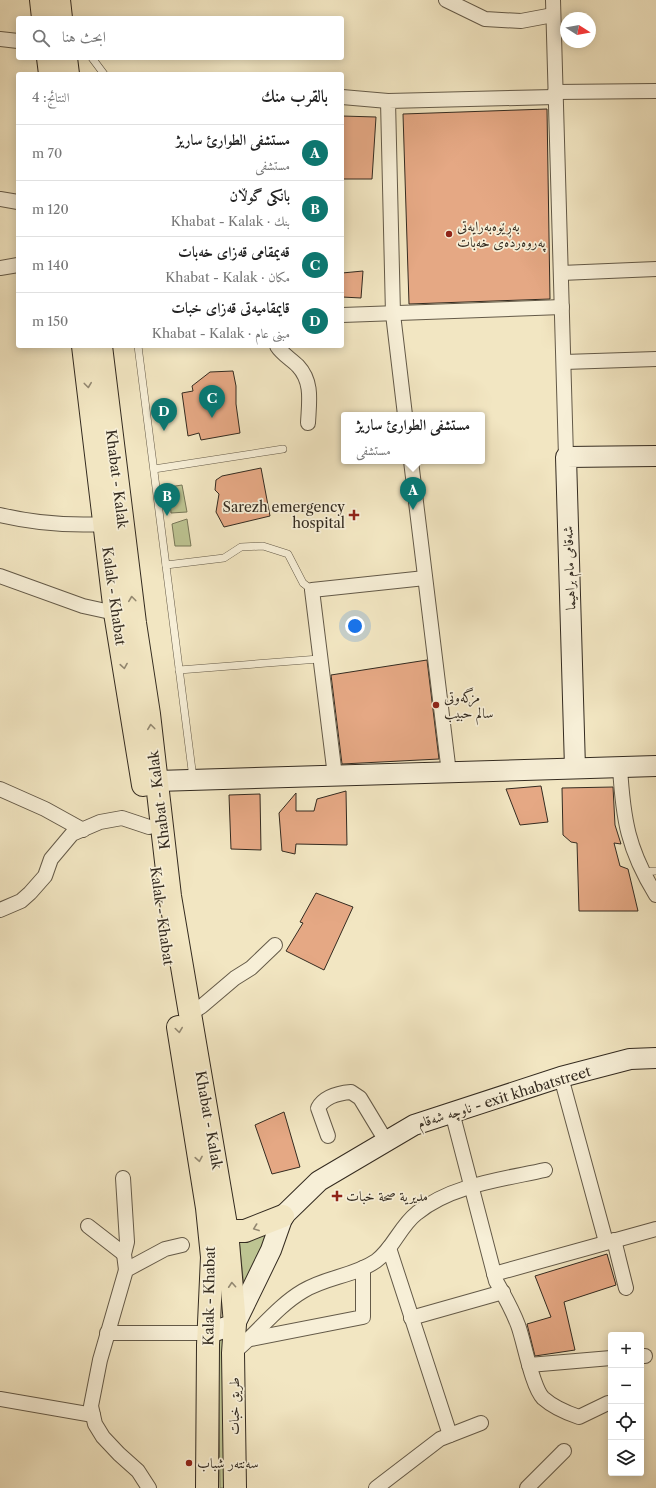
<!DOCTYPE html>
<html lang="ar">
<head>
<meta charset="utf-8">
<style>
  :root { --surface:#fff; --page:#f6f6f6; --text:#222; --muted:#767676; --line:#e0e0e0; --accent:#0f766e }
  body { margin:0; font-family:"Libre Caslon Text",Amiri,serif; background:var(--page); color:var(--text); direction:rtl }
  .controls { position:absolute; right:12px; bottom:12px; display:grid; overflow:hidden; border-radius:4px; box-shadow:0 2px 10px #0003 }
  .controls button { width:36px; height:36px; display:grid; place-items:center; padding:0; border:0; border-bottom:1px solid var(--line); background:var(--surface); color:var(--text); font:20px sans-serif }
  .compass { position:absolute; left:560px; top:12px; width:36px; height:36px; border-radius:50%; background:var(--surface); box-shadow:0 2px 10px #0003; rotate:101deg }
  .you { position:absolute; left:355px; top:626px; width:14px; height:14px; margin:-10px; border:3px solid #fff; border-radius:50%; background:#1a73e8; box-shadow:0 0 0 6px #1a73e833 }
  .badge { display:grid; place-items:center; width:26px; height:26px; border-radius:50%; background:var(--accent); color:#fff; font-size:13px; font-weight:700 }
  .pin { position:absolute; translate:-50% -33px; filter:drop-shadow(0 1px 2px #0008) }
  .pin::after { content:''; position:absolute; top:21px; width:14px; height:12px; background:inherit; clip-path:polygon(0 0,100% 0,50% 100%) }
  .popup { position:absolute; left:341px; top:412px; width:144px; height:52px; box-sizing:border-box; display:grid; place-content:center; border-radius:4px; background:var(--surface); filter:drop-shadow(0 1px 3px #0005); font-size:13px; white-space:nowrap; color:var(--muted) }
  .popup b { font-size:15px; color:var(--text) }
  .popup::after { content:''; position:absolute; left:50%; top:100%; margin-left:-8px; border:8px solid transparent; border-top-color:var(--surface) }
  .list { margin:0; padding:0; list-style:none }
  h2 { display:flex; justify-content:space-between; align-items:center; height:52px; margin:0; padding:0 16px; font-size:17px }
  h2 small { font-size:13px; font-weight:400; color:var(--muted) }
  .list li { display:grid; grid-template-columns:26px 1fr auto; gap:12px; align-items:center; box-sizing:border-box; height:56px; padding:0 16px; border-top:1px solid var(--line) }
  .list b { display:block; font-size:15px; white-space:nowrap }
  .list p { margin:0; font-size:13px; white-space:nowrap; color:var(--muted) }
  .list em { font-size:13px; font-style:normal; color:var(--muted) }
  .icon { flex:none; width:22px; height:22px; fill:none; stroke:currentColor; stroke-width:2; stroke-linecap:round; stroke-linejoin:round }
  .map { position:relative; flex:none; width:656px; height:1488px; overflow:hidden; direction:ltr }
  .search { position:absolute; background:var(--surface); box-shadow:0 2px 10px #0003; left:16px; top:16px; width:328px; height:44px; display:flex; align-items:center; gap:10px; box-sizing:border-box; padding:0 14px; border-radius:4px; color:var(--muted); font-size:15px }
  .panel { position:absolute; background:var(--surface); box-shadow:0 2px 10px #0003; left:16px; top:72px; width:328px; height:276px; border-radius:4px; direction:rtl }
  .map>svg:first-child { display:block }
  .green { fill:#bdc492; stroke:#787859 }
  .building { fill:#e5a884; stroke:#342b20 }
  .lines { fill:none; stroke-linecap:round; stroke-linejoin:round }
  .lane-casing { stroke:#645a48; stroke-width:8 }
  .street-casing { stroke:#645a48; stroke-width:16 }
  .secondary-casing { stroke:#342b20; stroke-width:22 }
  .primary-casing { stroke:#342b20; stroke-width:24 }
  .lane { stroke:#f7efd7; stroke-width:7 }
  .street { stroke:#f7efd7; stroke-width:14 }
  .secondary { stroke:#f7efd7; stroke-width:20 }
  .primary { stroke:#f2e6c2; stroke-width:22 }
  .oneway { stroke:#938871 }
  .poi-dot { fill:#8f2418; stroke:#f7efd7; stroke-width:1.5 }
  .labels { text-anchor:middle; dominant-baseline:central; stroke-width:3.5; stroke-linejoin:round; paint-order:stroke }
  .poi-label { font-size:14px; fill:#342b20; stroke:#f7efd7; text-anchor:start }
  .street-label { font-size:14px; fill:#342b20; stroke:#f7efd7 }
</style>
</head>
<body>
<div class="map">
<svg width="656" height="1488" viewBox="0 0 656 1488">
  <rect width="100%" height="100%" fill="#f2e6c2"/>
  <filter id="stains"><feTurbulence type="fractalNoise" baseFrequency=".005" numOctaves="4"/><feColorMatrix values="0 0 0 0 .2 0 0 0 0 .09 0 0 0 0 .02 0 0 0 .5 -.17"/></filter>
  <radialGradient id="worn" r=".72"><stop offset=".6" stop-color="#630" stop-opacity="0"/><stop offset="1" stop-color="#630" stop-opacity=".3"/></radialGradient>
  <g class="green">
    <polygon points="182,485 187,512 171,513 169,487"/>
    <polygon points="187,519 191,546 175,546 172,524"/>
    <polygon points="268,1234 244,1287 239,1239"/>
    <polygon points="220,1338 224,1340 226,1488 220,1488 218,1339"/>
  </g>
  <g class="building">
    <polygon points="547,109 550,299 409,304 403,114"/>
    <polygon points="342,116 376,117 372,179 342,179"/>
    <polygon points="363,271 361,298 342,297 342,273"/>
    <polygon points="233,371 236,386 236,404 240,433 201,440 199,433 188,436 182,393 193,391 192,386 210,372"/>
    <polygon points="261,468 270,516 224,527 216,512 219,494 215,490 216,480 222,476"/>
    <polygon points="427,660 439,759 342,764 331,675"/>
    <polygon points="541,786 548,822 520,825 506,789"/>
    <polygon points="613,787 615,825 621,844 614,843 620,866 628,869 638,911 579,911 577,843 571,842 563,835 562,788"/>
    <polygon points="346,791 347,845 296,844 295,854 282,851 279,813 296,793 296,811 314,811 317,799"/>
    <polygon points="260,794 261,850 231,849 229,795"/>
    <polygon points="316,893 353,907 324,970 286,951 303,923 300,922"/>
    <polygon points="284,1112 300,1167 272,1174 255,1125"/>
    <polygon points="607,1254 616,1285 564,1302 575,1350 535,1356 527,1324 551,1317 535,1276"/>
  </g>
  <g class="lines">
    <defs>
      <g id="lane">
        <polyline points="92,58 104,74"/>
        <polyline points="138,346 193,778"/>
        <polyline points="154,469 283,449"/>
        <polyline points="166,565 224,558 241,547 263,546 288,554 303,583 312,590"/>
        <polyline points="179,670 319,659"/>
        <polyline points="642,872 656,871"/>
      </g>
      <g id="street">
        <polyline points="446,0 485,19 521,21 553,15"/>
        <polyline points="553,0 566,457"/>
        <polyline points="0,39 18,41"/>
        <polyline points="555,92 656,91"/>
        <polyline points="342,97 388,101"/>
        <polyline points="0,199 18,202"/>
        <polyline points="0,268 18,265"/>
        <polyline points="561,273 656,269"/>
        <polyline points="342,315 562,307"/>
        <path d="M277,346c5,8 14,13 21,20 15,16 11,36 10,57"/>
        <polyline points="564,362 656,359"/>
        <polyline points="405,415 393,314 388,101 555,97"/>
        <polyline points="411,461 449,773"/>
        <path d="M0,515c34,8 70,11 105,9"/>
        <polyline points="0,576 83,606 115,613"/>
        <path d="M620,767c3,52 8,83 36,128"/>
        <polyline points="335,776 312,590 425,578"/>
        <polyline points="0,789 45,809 83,830"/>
        <polyline points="0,910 21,901 30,893 45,876 51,859 72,834 100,822 122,818 149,827"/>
        <polyline points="191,1013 202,1006 235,978 251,968 275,945"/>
        <polyline points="561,1077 606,1242"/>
        <path d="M452,1112l44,169c8,14 16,28 22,44 6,16 14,62 25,73 9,8 24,15 36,19l29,-14"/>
        <path d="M328,1136l-10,-28c6,-11 21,-15 33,-16l9,6 26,43"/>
        <polyline points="123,1178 127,1242 124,1254 126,1270"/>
        <polyline points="88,1226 124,1254"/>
        <polyline points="614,1240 626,1288"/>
        <polyline points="389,1248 450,1435"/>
        <polyline points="494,1274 656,1229"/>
        <polyline points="411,1318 503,1292"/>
        <polyline points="107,1333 209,1333"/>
        <polyline points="251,1339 363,1317 363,1268"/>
        <path d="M233,1353c25,-20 43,-46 70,-62 23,-14 51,-15 73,-30 17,-12 24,-35 41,-48 34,-28 87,-34 128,-43"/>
        <polyline points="641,1356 645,1356"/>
        <polyline points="529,1365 611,1358"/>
        <polyline points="0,1399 93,1415"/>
        <polyline points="149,1488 138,1471 119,1454 103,1437 95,1424 91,1406 100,1360 126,1270 165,1249 182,1245"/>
        <polyline points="376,1488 440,1439 481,1423"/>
        <polyline points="527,1488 564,1451"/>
      </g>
      <g id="secondary">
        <polyline points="575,768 566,457 656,456"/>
        <polyline points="157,781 656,766"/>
        <polyline points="209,1333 235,1324 271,1250 283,1216 319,1181 414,1125 561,1077 630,1059 656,1058"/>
      </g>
      <g id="primary">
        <polyline points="41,0 43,18"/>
        <polyline points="59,0 61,18"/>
        <polyline points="48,58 50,74"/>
        <polyline points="66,58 68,74"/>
        <polyline points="83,346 115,613 143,785"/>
        <polyline points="101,346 135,623 149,714 170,896 227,1231 235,1324 233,1353 235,1488"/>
        <polyline points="178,1027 207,1208 212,1257 208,1345 207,1488"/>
        <polyline points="227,1231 245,1231 283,1216"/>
      </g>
    </defs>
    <use href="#lane" class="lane-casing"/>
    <use href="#street" class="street-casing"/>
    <use href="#secondary" class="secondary-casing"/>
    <use href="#primary" class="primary-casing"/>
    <use href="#lane" class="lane"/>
    <use href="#street" class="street"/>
    <use href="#secondary" class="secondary"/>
    <use href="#primary" class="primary"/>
  </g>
  <defs><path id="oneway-chevron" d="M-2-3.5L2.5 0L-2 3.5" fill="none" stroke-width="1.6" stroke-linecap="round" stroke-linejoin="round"/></defs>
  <g class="oneway">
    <use href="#oneway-chevron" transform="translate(88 385) rotate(83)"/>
    <use href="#oneway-chevron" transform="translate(132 599) rotate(-97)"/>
    <use href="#oneway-chevron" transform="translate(124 666) rotate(81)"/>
    <use href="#oneway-chevron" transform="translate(151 727) rotate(-97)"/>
    <use href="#oneway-chevron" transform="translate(179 1030) rotate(82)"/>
    <use href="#oneway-chevron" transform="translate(199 1159) rotate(80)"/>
    <use href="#oneway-chevron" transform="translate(256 1228) rotate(160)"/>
    <use href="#oneway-chevron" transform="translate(232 1285) rotate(-94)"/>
  </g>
  <g class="poi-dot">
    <circle cx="449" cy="234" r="4"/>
    <path d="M352 509h4v4h4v4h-4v4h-4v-4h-4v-4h4z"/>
    <circle cx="436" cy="705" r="4"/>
    <path d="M335 1190h4v4h4v4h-4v4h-4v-4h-4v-4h4z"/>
    <circle cx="189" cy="1463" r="4"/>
  </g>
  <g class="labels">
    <g class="poi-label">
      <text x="457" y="226">بەڕێوەبەرایەتی<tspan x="457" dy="16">پەروەردەی خەبات</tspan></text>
      <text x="345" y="507" text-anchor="end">Sarezh emergency<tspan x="345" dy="16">hospital</tspan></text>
      <text x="444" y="697">مزگەوتی<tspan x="444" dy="16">سالم حبیب</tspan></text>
      <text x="346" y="1196">مديرية صحة خبات</text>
      <text x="197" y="1463">سەنتەر شباب</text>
    </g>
    <g class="street-label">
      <text transform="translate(117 479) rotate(83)">Khabat - Kalak</text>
      <text transform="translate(569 568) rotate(-92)">شەقامی مام براهیما</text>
      <text transform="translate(114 596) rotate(82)">Kalak - Khabat</text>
      <text transform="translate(159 800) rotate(-97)">Khabat - Kalak</text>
      <text transform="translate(162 916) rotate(82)">Kalak - Khabat</text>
      <text transform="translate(504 1097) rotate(-17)">ناوچە شەقام - exit khabatstreet</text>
      <text transform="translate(209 1120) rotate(80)">Khabat - Kalak</text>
      <text transform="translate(209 1296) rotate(-89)">Kalak - Khabat</text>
      <text transform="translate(234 1406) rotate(-90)">طريق خبات</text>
    </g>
  </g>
  <rect width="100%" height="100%" filter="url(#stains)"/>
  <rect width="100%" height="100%" fill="url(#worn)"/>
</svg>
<div class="controls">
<button>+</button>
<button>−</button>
<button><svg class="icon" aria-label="locate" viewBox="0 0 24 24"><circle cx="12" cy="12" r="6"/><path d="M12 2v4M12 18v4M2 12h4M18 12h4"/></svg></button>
<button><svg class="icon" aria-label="layers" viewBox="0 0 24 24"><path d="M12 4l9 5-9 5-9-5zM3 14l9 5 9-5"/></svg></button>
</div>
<svg class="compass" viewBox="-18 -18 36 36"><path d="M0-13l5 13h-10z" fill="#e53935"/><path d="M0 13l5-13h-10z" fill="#767676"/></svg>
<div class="you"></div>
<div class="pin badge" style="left:413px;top:510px">A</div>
<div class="popup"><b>مستشفى الطوارئ ساريژ</b>مستشفى</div>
<div class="pin badge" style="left:167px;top:516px">B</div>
<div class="pin badge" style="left:212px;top:418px">C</div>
<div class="pin badge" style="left:164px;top:431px">D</div>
<div class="search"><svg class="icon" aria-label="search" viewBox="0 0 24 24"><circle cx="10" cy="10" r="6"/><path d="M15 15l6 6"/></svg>ابحث هنا</div>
<section class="panel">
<h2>بالقرب منك<small>النتائج: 4</small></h2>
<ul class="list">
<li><span class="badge">A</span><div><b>مستشفى الطوارئ ساريژ</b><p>مستشفى</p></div><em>70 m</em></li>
<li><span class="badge">B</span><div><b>بانکی گوڵان</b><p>بنك · Khabat - Kalak</p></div><em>120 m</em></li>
<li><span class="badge">C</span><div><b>قەیمقامی قەزای خەبات</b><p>مكان · Khabat - Kalak</p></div><em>140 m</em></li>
<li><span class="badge">D</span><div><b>قایمقامیەتى قەزای خبات</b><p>مبنى عام · Khabat - Kalak</p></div><em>150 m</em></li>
</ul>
</section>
</div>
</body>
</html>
